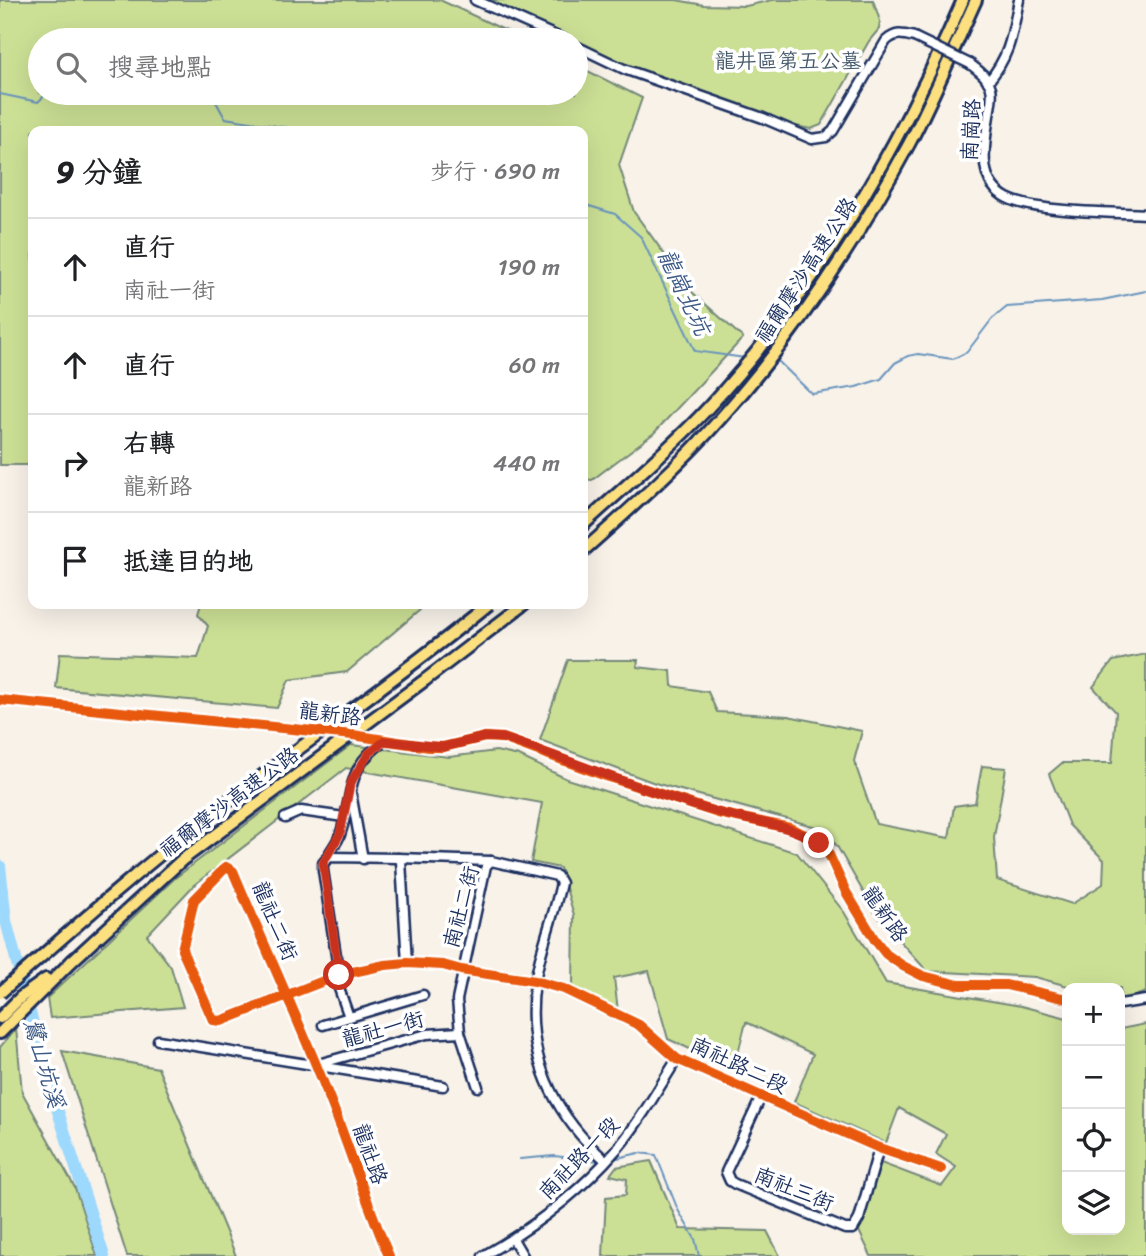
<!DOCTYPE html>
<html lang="zh-TW">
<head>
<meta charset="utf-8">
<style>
  :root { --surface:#fff; --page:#f6f6f6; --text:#202124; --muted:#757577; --line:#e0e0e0 }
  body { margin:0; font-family:Sriracha,"LXGW WenKai TC",sans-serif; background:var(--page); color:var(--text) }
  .controls { position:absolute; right:21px; bottom:21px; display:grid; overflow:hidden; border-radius:14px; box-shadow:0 7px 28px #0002 }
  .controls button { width:63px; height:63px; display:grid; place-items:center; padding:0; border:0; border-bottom:2px solid var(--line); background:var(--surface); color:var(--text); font:35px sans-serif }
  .stop { position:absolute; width:21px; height:21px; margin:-16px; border:5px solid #c8321e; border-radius:50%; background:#fff }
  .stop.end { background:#c8321e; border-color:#fff; box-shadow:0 2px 7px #0008 }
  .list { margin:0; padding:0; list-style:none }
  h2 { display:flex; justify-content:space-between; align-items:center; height:91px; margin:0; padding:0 28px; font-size:30px }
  h2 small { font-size:23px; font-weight:400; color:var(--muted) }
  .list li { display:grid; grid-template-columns:46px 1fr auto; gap:21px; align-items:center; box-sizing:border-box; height:98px; padding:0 28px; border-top:2px solid var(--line) }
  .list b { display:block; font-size:26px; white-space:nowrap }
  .list p { margin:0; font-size:23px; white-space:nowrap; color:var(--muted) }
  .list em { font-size:23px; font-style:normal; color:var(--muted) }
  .icon { flex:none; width:38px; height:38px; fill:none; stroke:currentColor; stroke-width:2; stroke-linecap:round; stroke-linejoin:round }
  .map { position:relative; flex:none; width:1146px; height:1256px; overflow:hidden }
  .search { position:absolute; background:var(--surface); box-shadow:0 7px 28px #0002; left:28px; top:28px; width:560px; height:77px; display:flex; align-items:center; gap:18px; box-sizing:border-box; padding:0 24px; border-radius:38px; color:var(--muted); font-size:26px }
  .panel { position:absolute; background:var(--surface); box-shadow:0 7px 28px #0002; left:28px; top:126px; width:560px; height:483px; border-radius:14px }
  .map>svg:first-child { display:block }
  .green { fill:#cce095; stroke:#74887a; stroke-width:2 }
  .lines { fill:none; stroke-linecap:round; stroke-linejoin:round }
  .stream { stroke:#6994bd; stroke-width:2 }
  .river { stroke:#9dd8fd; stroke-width:12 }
  .minor-casing { stroke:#1b2f5e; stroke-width:13 }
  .highway-casing { stroke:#1b2f5e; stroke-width:16 }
  .minor { stroke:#fff; stroke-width:8 }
  .highway { stroke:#fce080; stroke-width:10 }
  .minor-bridge-casing { stroke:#1b2f5e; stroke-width:13; stroke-linecap:butt }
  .highway-bridge-casing { stroke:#1b2f5e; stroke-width:16; stroke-linecap:butt }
  .minor-bridge { stroke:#fff; stroke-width:8 }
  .highway-bridge { stroke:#fce080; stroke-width:10 }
  .cycleway-casing { stroke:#fff; stroke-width:15 }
  .cycleway { stroke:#e8590c; stroke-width:10 }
  .route { stroke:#c8321e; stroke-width:9 }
  .labels { text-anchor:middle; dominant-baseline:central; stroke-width:7; stroke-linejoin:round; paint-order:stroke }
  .park-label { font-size:21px; fill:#475b6c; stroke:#fff }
  .street-label { font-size:21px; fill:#1b2f5e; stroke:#fff }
  .water-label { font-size:23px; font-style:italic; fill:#3c5986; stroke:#fff }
</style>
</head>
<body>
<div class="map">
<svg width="1146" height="1256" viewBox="0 0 1146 1256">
  <rect width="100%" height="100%" fill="#f8f2e9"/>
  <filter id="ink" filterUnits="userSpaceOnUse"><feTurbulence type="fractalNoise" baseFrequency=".0143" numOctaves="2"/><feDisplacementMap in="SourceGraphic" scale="14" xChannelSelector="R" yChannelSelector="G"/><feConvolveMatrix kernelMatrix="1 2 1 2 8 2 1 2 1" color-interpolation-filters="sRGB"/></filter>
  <g filter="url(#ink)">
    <g class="green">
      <polygon points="0,0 440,0 526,40 40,40 40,93 576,93 576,65 642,98 619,165 634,212 691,291 743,338 654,433 592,480 583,479 583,131 33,131 33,465 0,465"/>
      <path d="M490,0h186l28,5 42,1 26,-6h101l7,21 -1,8 -10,12 -48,84 -10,4c-111,-20 -220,-81 -321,-129z"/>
      <polygon points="201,604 427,604 347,672 289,680 277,708 56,688 60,653 198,658 208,626 198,614"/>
      <polygon points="1146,654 1146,992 1121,1001 1120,988 1075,988 1035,977 927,971 877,916 837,846 820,828 655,783 540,740 568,660 638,660 637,667 671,671 672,686 708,692 717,712 788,716 862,731 854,761 876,824 949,838 954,806 975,803 982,766 1006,768 994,837 997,880 1072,904 1103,884 1104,860 1069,825 1049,774 1062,763 1112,763 1116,712 1093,687 1113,661"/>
      <polygon points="351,745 449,757 496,751 519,756 567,779 797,853 844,912 886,983 1021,1006 1067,1018 1067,1230 1120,1230 1120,1029 1146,1024 1146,1256 871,1256 859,1231 881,1163 942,1186 956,1167 936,1154 946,1134 899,1108 886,1143 794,1102 813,1054 746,1022 734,1069 668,1039 649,971 614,978 618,1011 573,987 574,915 560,868 531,862 542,803 346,768 194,885 147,935 171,967 183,1007 50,1018 47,998 175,878"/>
      <polygon points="16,1028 22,1092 75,1188 97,1256 0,1256 0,1047"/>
      <polygon points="62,1051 158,1068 236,1256 127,1256"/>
      <polygon points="651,1161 680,1229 767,1231 780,1256 603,1256 606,1197 626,1195 627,1179 610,1175 616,1167"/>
    </g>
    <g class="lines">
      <g class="stream">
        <polyline points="211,93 225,118 308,131"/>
        <polyline points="0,94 38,102 47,93"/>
        <polyline points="583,204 615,214 641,237 695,351 745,358"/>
        <polyline points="775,362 779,362 812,394 856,387 881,379 895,363 908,356 918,354 953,359 967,352 992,319 1007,307 1102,300 1146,291"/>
        <polyline points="520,1159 554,1156 599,1161"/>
        <polyline points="613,1159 639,1153 656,1155 678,1210 695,1239 699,1256"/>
      </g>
      <polyline class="river" points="0,866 6,921 47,1077 104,1256"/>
      <defs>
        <g id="minor">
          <polyline points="475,0 565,40"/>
          <path d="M576,46l48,23 139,49 49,21 14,-2 7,-6 53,-90c10,-9 16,-7 28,-4"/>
          <path d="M970,64c9,7 18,13 21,24 2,7 0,15 -1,21 -4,30 -16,72 17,89 30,15 104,14 139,16"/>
          <path d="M988,82c23,-28 24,-48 31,-82"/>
          <polyline points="0,700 353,735 429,747 443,747 485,737 503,738 606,776 718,813 790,828 812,838 826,848 846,892 875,940 886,954 903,966 923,976 959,985 1006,985 1067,999"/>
          <polyline points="351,793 363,859"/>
          <polyline points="285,818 301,811 344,817"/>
          <polyline points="398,858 491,861"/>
          <path d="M326,859c4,-8 11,-16 14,-24 14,-39 4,-68 45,-94"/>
          <polyline points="339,975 323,870 323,863 330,857 398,858 401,861 407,963"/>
          <polyline points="335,977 349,1017"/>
          <polyline points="1120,1004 1146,1000"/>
          <polyline points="323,1025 423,995"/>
          <polyline points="158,1040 443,1086"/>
          <polyline points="318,1064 427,1034 460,1032"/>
          <path d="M478,1087l-18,-55 -3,-32 29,-134 5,-5 66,15 4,7c-7,33 -21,66 -26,99 -11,73 18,131 70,178"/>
          <polyline points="761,1097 726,1172 730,1181 735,1184 845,1229 853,1229 859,1219 879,1148"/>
          <polyline points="513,1239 523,1256"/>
          <path d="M389,1256c-21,-49 -37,-100 -56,-149 -31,-80 -67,-157 -100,-236l-7,-4 -32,33 -12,50 31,70 8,1 118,-46 46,-10 22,-2 36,2 18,5 74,11 29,8 75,36 38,34 202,89 62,21"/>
          <path d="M483,1256c52,-29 95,-62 134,-107 23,-27 41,-60 60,-90"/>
        </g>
        <g id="highway">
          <path d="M583,525c41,-38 86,-75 124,-116 110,-118 192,-262 256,-409"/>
          <path d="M583,551c47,-42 95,-84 137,-132 74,-83 136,-177 189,-275 25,-47 45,-96 67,-144"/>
          <polyline points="425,680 524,604"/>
          <polyline points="0,1018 21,997 46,979"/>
          <polyline points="0,1033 72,961"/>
        </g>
      </defs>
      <use href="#minor" class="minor-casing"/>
      <use href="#highway" class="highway-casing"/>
      <use href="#minor" class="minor"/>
      <use href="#highway" class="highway"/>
      <defs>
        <polyline id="minor-bridge" points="914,37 970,64"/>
        <g id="highway-bridge">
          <polyline points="72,961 182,860 425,680"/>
          <path d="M0,993c69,-61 137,-122 210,-178 93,-71 189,-137 279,-211"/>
        </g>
      </defs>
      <use href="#minor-bridge" class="minor-bridge-casing"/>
      <use href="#highway-bridge" class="highway-bridge-casing"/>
      <use href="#minor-bridge" class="minor-bridge"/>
      <use href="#highway-bridge" class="highway-bridge"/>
      <defs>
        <g id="cycleway">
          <polyline points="0,700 353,735 429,747 443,747 485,737 503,738 606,776 718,813 790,828 812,838 826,848 846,892 875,940 886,954 903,966 923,976 959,985 1006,985 1067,999"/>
          <path d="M389,1256c-21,-49 -37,-100 -56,-149 -31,-80 -67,-157 -100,-236l-7,-4 -32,33 -12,50 31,70 8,1 118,-46 46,-10 22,-2 36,2 18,5 74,11 29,8 75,36 38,34 202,89 62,21"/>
        </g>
      </defs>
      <use href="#cycleway" class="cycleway-casing"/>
      <use href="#cycleway" class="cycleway"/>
    </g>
  </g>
  <g class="lines" filter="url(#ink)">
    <path class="route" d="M339,975l-16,-112 17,-29 10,-49 4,-8 15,-24 16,-12 58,6 42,-10 18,1c72,23 141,54 214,74 35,10 70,11 102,31"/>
  </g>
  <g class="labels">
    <g class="park-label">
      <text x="788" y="61">龍井區第五公墓</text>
    </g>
    <g class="street-label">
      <text transform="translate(971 130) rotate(-87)">南崗路</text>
      <text transform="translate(806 270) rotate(-57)">福爾摩沙高速公路</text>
      <text transform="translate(330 714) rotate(7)">龍新路</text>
      <text transform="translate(229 802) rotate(-37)">福爾摩沙高速公路</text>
      <text transform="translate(461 907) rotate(-75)">南社二街</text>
      <text transform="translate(885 914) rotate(55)">龍新路</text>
      <text transform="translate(275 921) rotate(67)">龍社二街</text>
      <text transform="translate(383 1029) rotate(-15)">龍社一街</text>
      <text transform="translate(739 1065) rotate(25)">南社路二段</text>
      <text transform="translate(370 1154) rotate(70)">龍社路</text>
      <text transform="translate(579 1158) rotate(-46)">南社路一段</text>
      <text transform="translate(794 1189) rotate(22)">南社三街</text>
    </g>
    <g class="water-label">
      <text transform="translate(684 292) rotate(65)">龍崗北坑</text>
      <text transform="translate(44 1063) rotate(74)">鷺山坑溪</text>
    </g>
  </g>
</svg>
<div class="controls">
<button>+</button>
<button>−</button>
<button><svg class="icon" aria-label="locate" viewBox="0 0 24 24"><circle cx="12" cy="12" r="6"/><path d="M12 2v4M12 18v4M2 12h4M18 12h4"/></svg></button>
<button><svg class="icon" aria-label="layers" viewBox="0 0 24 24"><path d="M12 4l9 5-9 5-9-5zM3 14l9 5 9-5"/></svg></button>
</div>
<div class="stop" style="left:339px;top:975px"></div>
<div class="stop end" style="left:819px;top:843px"></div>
<div class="search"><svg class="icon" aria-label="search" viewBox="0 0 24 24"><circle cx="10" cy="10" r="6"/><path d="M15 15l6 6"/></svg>搜尋地點</div>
<section class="panel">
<h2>9 分鐘<small>步行 · 690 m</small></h2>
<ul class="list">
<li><svg class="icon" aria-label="ahead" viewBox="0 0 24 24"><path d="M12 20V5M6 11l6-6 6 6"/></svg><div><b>直行</b><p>南社一街</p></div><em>190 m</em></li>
<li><svg class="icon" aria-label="ahead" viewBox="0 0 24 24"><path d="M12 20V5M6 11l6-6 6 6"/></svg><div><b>直行</b></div><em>60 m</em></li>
<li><svg class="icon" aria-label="right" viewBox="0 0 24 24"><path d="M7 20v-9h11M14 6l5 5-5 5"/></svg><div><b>右轉</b><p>龍新路</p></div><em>440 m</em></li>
<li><svg class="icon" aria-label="arrive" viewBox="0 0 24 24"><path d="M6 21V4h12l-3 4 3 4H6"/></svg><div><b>抵達目的地</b></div></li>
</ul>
</section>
</div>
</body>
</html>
